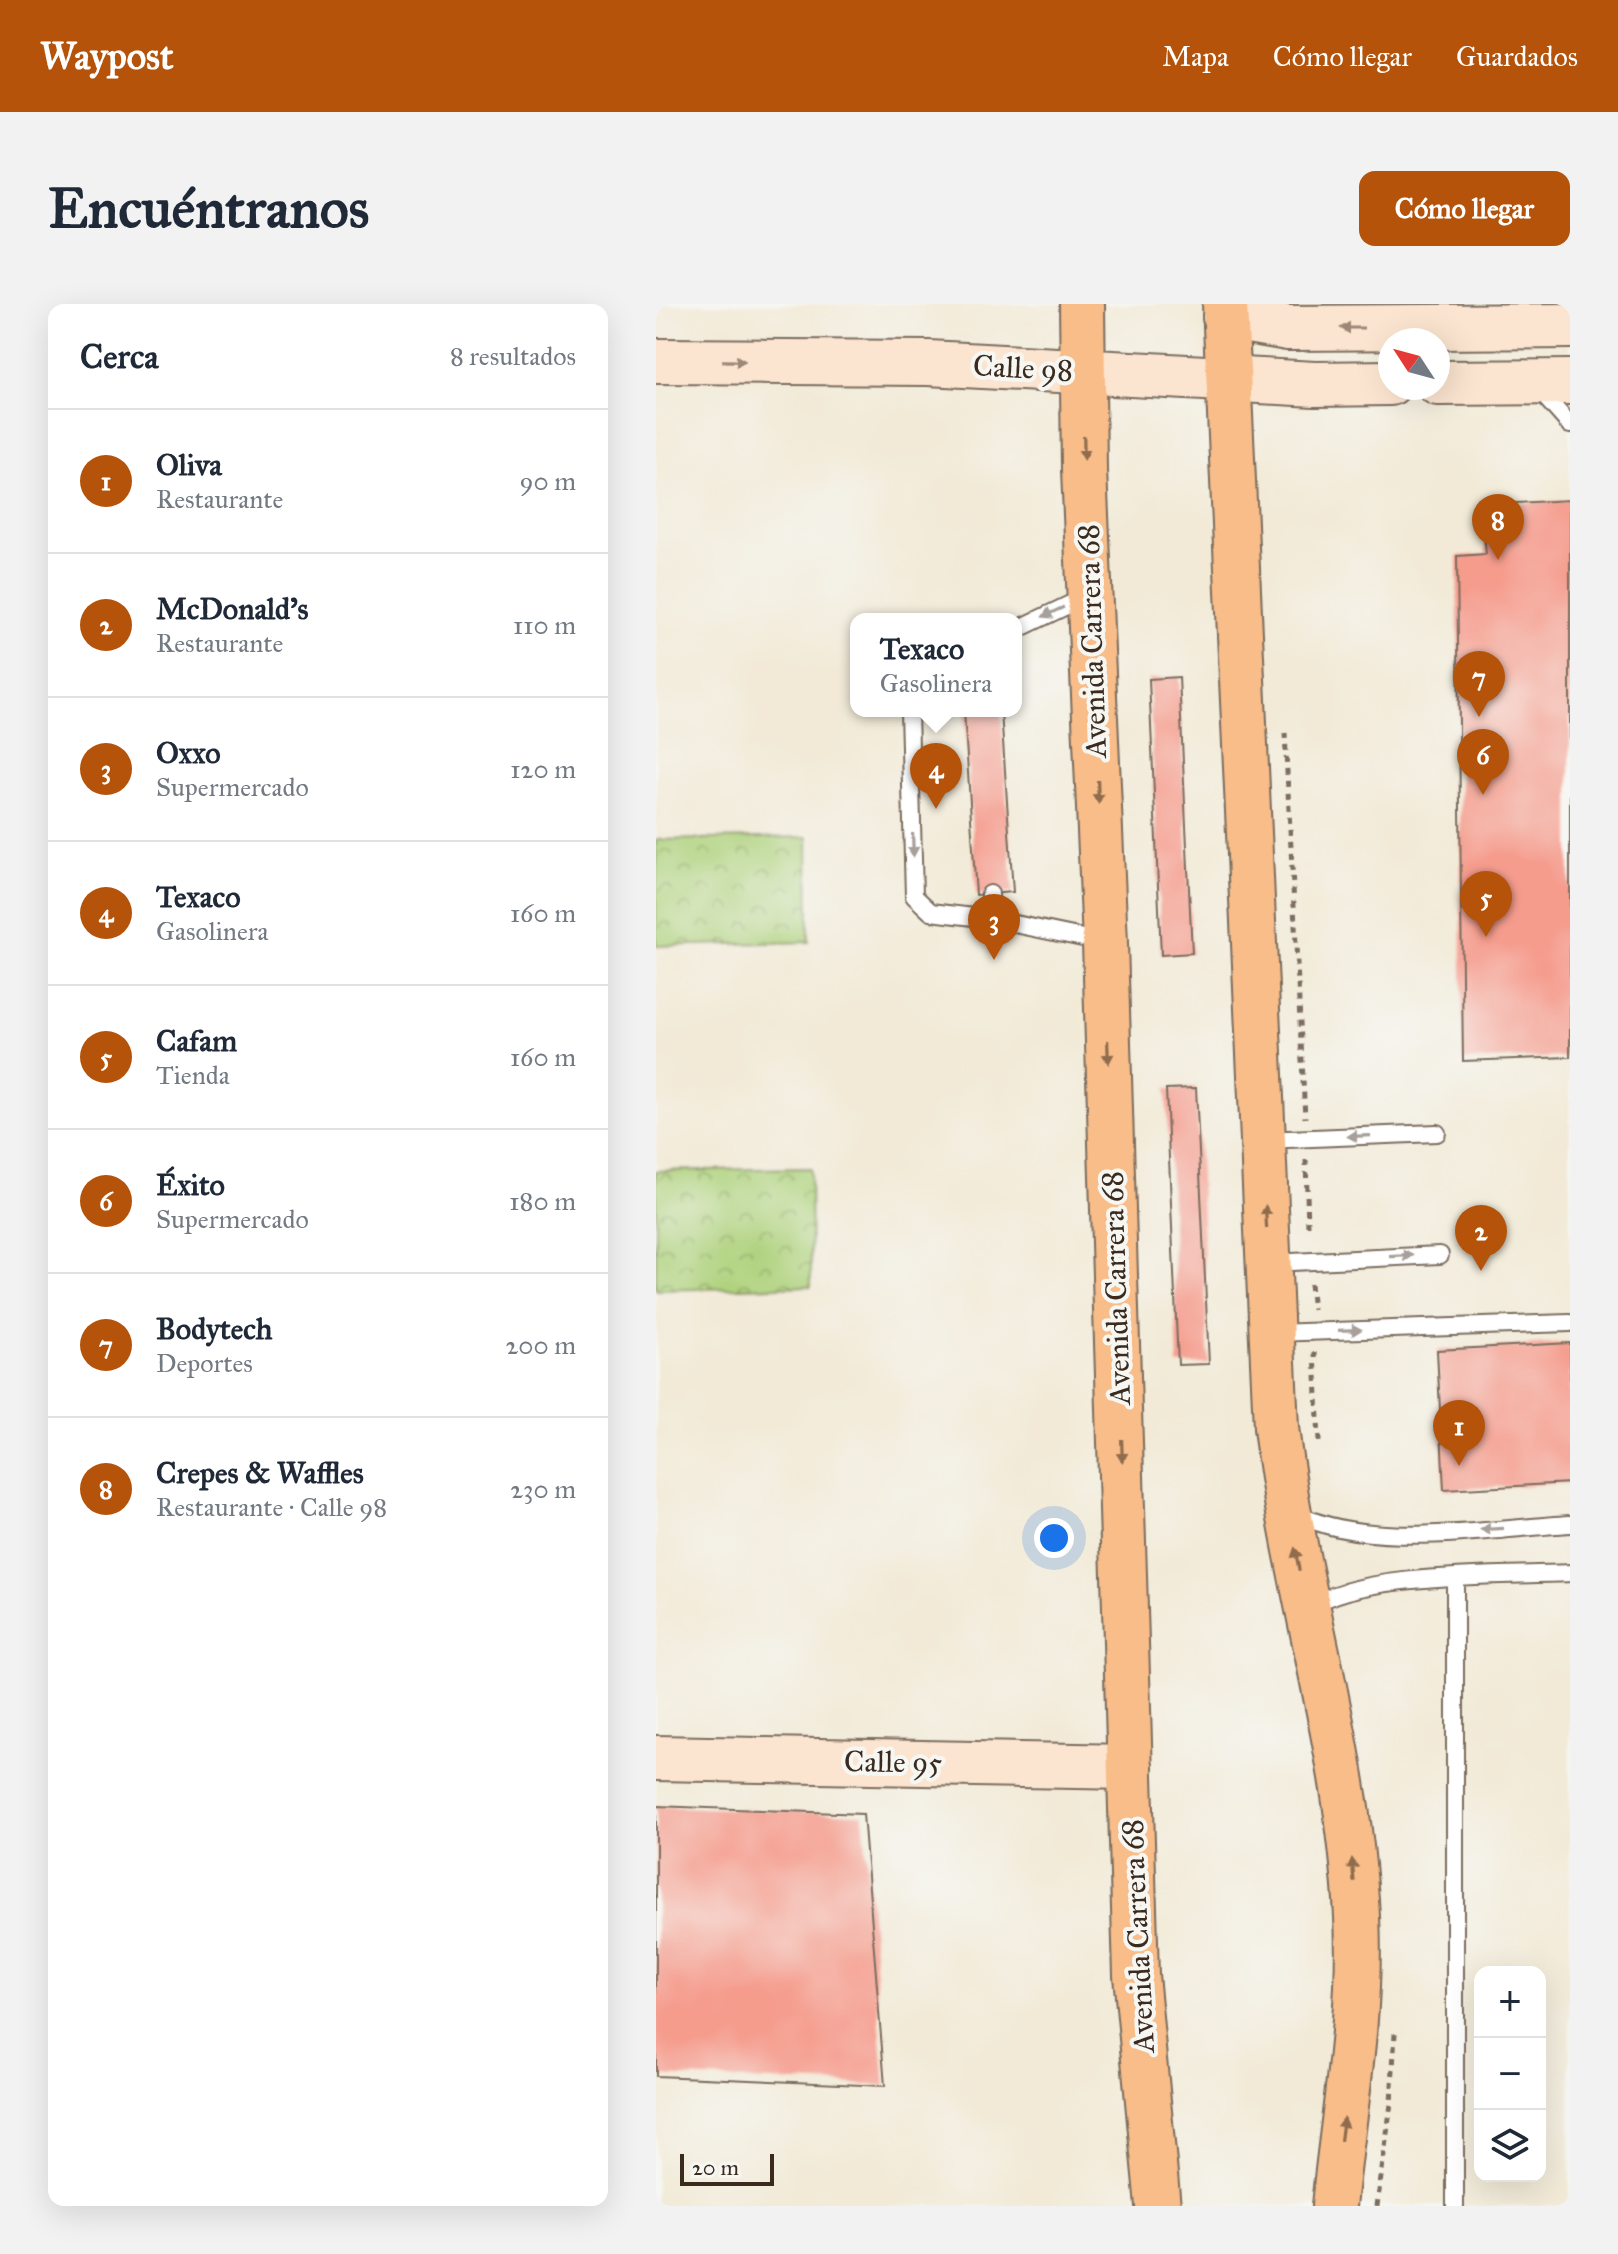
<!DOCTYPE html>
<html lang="es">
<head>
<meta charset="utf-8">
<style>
  :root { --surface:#fff; --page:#f2f2f3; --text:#1f2937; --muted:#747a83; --line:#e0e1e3; --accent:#b45309 }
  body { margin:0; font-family:"IM FELL Great Primer",serif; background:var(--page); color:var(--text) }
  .controls { position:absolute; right:24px; bottom:24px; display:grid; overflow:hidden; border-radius:16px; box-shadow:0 8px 32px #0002 }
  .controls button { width:72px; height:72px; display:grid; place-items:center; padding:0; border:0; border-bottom:2px solid var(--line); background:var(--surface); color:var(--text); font:40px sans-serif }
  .compass { position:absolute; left:722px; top:24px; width:72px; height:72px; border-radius:50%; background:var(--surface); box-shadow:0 8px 32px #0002; rotate:306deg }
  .scale { position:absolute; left:24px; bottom:20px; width:94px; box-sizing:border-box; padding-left:8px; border:4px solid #3b2a1e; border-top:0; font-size:22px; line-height:28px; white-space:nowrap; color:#3b2a1e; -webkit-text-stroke:6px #f6f6f2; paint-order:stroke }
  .you { position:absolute; left:398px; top:1234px; width:28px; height:28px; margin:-20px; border:6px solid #fff; border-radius:50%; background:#1a73e8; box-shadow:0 0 0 12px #1a73e833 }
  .badge { display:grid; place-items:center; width:52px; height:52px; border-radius:50%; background:var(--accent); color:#fff; font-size:26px; font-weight:700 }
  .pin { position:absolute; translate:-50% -66px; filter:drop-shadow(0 2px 4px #0008) }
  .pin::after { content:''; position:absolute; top:42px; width:28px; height:24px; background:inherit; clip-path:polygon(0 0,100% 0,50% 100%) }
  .popup { position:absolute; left:194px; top:309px; width:172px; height:104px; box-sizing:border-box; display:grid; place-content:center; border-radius:16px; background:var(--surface); filter:drop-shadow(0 2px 6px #0005); font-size:26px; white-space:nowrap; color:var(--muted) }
  .popup b { font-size:30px; color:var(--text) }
  .popup::after { content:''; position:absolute; left:50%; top:100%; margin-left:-16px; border:16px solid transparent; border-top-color:var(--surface) }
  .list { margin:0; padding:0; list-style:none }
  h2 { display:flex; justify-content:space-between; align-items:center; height:104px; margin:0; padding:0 32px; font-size:34px }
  h2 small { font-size:26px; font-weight:400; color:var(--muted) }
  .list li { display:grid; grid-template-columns:52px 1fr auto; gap:24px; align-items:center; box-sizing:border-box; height:144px; padding:0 32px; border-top:2px solid var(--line) }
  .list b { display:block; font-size:30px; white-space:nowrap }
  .list p { margin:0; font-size:26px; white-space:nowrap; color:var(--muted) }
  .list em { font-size:26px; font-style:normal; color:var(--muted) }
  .icon { flex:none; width:44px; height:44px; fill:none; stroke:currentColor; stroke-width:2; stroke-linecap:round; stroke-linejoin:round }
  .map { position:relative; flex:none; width:914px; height:1902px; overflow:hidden; border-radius:16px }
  header { display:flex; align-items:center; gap:48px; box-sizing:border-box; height:112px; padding:0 40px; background:var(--accent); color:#fff }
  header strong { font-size:38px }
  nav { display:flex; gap:44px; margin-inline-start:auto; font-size:28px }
  .intro { display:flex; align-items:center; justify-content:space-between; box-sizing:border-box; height:192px; padding:0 48px }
  h1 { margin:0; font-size:56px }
  .button { padding:20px 36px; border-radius:16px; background:var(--accent); color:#fff; font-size:28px; font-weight:700 }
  main { display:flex; gap:48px; padding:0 48px }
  aside { flex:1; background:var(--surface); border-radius:16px; box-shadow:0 8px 32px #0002 }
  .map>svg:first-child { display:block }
  .park { fill:url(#park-crowns); stroke:#747e4c; stroke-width:2 }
  .building { fill:#f59c8d }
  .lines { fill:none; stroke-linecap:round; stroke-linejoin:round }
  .lane-casing { stroke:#7b6d5f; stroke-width:20 }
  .secondary-casing { stroke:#7b6d5f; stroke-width:48 }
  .primary-casing { stroke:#7b6d5f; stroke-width:48 }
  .path { stroke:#7b6d5f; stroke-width:5; stroke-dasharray:6 6; stroke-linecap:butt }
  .lane { stroke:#fff; stroke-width:16 }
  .secondary { stroke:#fce5d0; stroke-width:44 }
  .primary { stroke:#f8bd89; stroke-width:44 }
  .oneway { fill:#9c8877 }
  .oneway2 { fill:#906c4e }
  .oneway3 { fill:#a79f9a }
  .labels { text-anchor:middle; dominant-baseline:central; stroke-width:8; stroke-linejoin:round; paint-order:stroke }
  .street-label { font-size:30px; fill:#3b2a1e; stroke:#f6f6f2 }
</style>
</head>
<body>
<header>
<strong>Waypost</strong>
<nav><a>Mapa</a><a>Cómo llegar</a><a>Guardados</a></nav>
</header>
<div class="intro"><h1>Encuéntranos</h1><a class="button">Cómo llegar</a></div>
<main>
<aside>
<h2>Cerca<small>8 resultados</small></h2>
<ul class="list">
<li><span class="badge">1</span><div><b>Oliva</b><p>Restaurante</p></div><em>90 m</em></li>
<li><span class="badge">2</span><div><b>McDonald's</b><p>Restaurante</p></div><em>110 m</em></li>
<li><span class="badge">3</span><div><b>Oxxo</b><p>Supermercado</p></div><em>120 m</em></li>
<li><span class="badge">4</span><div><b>Texaco</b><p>Gasolinera</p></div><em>160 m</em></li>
<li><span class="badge">5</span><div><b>Cafam</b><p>Tienda</p></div><em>160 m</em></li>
<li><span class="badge">6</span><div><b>Éxito</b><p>Supermercado</p></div><em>180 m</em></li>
<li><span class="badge">7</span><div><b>Bodytech</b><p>Deportes</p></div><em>200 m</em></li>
<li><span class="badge">8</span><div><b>Crepes &amp; Waffles</b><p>Restaurante · Calle 98</p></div><em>230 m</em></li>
</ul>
</aside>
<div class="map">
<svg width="914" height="1902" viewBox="0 0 914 1902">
  <defs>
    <pattern id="park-crowns" width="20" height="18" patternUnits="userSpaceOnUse" patternTransform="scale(2)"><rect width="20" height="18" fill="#add17a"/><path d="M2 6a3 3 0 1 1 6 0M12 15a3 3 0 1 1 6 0" fill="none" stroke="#8eaa63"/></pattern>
  </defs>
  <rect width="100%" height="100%" fill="#f6f6f2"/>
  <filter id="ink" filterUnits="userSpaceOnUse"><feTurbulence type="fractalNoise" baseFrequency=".0125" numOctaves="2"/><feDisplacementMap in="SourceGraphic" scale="16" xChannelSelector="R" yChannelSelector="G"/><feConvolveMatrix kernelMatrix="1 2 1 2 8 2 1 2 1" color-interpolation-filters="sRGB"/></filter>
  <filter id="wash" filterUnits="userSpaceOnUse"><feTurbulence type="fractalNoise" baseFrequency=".006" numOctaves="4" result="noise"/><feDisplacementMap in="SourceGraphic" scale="32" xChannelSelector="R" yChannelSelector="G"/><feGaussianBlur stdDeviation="1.8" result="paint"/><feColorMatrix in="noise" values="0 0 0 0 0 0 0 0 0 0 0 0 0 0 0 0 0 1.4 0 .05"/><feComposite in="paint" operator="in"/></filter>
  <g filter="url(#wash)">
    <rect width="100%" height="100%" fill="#f2ead7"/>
    <g class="park">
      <polygon points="152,533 153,638 0,642 0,536"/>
      <polygon points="154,864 155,982 0,986 0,867"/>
    </g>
    <g id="blocks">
      <g class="building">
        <polygon points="914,196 914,753 807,757 801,252 830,250 825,201"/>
        <polygon points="523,373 536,649 505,651 493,375"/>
        <polygon points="308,407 345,407 357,588 320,591"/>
        <polygon points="540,784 553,1060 522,1061 510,785"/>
        <polygon points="914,1039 914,1179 788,1186 781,1046"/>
        <polygon points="0,1502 207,1510 229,1782 0,1772"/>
      </g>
    </g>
  </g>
  <g filter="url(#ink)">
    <use href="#blocks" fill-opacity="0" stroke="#7b6d5f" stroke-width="2"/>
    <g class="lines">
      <defs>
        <g id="lane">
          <polyline points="882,85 914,121"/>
          <polyline points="360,326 429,293"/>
          <polyline points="253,407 258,592 275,608 335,615 446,638"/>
          <polyline points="334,590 335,615"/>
          <polyline points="607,836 781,829"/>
          <polyline points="614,959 784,951"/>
          <polyline points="617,1029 914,1019"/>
          <path d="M639,1209c74,38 193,16 275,11"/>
          <path d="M653,1304c48,-36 198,-32 261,-35"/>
          <polyline points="799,1902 799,1275"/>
        </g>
        <g id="secondary">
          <polyline points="569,13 632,24 914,22"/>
          <polyline points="0,57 272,59 659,80 734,79"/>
          <polyline points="782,79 914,78"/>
          <polyline points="0,1454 474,1463"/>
        </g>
        <g id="primary">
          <polyline points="426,0 428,166 449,639 480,1671 502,1902"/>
          <path d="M569,0l51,1124c20,163 73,324 81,489 5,96 -13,193 -23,289"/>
        </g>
      </defs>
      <use href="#lane" class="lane-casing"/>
      <use href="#secondary" class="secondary-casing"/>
      <use href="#primary" class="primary-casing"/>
      <g class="path">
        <polyline points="629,429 649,814"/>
        <polyline points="650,856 652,922"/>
        <polyline points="654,980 657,1006"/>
        <polyline points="659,1048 663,1138"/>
        <polyline points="721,1902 735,1800 739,1729"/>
      </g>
      <use href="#lane" class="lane"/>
      <use href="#secondary" class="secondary"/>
      <use href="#primary" class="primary"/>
    </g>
    <defs><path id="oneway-solid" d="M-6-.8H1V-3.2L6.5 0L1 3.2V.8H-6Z" transform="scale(2)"/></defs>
    <g class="oneway">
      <use href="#oneway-solid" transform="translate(696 24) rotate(180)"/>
      <use href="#oneway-solid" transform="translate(78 57) rotate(1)"/>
    </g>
    <g class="oneway2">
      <use href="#oneway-solid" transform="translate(428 144) rotate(89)"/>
      <use href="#oneway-solid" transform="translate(442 488) rotate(88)"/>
      <use href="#oneway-solid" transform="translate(452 748) rotate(88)"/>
      <use href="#oneway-solid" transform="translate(610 913) rotate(-93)"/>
      <use href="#oneway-solid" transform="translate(466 1147) rotate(88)"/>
      <use href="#oneway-solid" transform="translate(641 1255) rotate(-101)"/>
      <use href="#oneway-solid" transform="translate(697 1566) rotate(-95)"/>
      <use href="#oneway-solid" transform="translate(686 1825) rotate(-83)"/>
    </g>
    <g class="oneway3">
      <use href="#oneway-solid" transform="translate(397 308) rotate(155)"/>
      <use href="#oneway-solid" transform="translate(257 541) rotate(88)"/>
      <use href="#oneway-solid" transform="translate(703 832) rotate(178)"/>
      <use href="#oneway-solid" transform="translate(746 952) rotate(-3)"/>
      <use href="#oneway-solid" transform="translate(694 1026) rotate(-2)"/>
      <use href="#oneway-solid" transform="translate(836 1225) rotate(177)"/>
    </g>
  </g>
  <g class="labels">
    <g class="street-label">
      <text transform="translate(367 64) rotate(3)">Calle 98</text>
      <text transform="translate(436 337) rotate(-92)">Avenida Carrera 68</text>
      <text transform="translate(460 984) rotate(-92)">Avenida Carrera 68</text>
      <text transform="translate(237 1458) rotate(1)">Calle 95</text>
      <text transform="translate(482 1632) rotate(-93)">Avenida Carrera 68</text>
    </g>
  </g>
</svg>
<div class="controls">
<button>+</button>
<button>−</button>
<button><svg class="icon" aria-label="layers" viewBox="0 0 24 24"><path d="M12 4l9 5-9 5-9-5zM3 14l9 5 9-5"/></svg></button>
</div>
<svg class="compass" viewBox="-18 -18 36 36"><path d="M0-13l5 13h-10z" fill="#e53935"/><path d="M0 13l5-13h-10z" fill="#747a83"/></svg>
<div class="scale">20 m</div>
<div class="you"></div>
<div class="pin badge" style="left:803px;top:1162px">1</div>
<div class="pin badge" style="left:825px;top:967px">2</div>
<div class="pin badge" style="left:338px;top:656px">3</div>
<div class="pin badge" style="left:280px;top:505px">4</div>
<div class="popup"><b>Texaco</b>Gasolinera</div>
<div class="pin badge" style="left:830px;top:633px">5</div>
<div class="pin badge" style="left:827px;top:491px">6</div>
<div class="pin badge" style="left:823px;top:413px">7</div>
<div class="pin badge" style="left:842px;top:256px">8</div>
</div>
</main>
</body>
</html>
